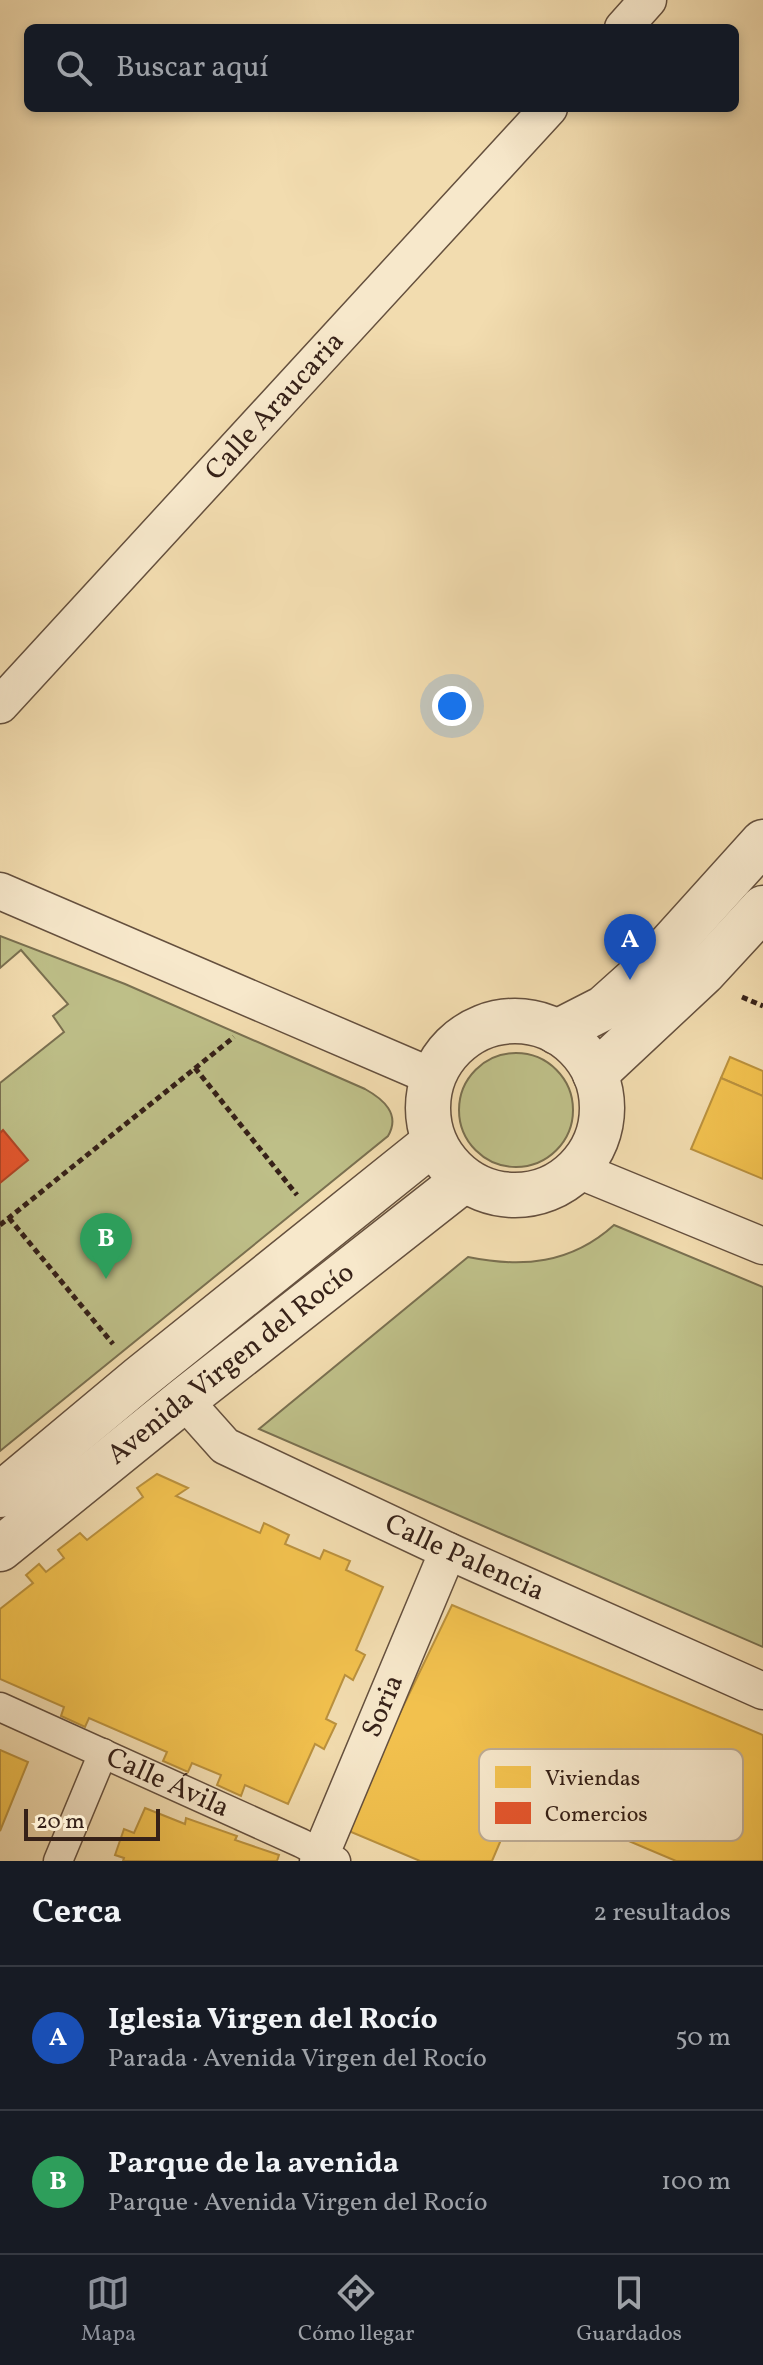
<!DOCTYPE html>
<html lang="es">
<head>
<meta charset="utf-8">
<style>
  :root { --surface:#171b24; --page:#20242c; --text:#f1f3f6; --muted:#9ea1a6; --line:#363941; --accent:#8c9099 }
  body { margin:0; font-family:Vollkorn,serif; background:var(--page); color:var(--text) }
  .scale { position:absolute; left:24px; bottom:20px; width:136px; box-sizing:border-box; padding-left:8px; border:4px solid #362118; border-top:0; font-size:22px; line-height:28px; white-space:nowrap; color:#362118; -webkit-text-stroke:6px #f7e8cb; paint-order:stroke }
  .you { position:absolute; left:452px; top:706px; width:28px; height:28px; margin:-20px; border:6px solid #fff; border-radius:50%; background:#1a73e8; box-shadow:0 0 0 12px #1a73e833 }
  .badge { display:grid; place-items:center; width:52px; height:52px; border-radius:50%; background:var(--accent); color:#fff; font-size:26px; font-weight:700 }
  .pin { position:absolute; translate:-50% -66px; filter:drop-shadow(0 2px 4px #0008) }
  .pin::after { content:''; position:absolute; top:42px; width:28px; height:24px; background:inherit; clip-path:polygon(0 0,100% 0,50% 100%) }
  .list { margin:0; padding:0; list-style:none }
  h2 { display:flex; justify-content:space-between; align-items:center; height:104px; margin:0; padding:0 32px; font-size:34px }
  h2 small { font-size:26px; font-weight:400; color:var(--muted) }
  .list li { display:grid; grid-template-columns:52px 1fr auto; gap:24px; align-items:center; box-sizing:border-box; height:144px; padding:0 32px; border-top:2px solid var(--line) }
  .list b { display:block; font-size:30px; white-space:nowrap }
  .list p { margin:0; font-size:26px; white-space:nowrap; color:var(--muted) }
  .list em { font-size:26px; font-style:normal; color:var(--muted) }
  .icon { flex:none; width:44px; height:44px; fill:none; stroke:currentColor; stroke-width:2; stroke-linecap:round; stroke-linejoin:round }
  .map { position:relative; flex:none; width:763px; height:1861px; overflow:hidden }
  .search { position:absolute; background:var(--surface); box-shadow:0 4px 12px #0003; left:24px; right:24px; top:24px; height:88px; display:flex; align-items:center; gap:20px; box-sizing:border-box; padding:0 28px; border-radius:12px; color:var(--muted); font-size:30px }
  .sheet { height:392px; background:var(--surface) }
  nav { display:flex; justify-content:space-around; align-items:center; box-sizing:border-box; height:112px; border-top:2px solid var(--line); background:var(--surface); font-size:22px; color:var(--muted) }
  nav a { display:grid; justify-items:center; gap:4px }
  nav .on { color:var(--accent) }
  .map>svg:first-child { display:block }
  .green { fill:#bebf88; stroke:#7a7050; stroke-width:2 }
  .homes { fill:#f2c14e; stroke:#ba913e; stroke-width:2 }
  .shops { fill:#e4572e; stroke:#b04727; stroke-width:2 }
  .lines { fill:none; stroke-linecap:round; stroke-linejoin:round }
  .pedestrian-casing { stroke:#65503e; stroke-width:31 }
  .minor-casing { stroke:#65503e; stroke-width:39 }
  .tertiary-casing { stroke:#65503e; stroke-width:47 }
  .path { stroke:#362118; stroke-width:5; stroke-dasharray:6 4; stroke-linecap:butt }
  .pedestrian { stroke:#f7e8cb; stroke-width:28 }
  .minor { stroke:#f7e8cb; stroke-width:36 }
  .tertiary { stroke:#f7e8cb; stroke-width:44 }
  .labels { text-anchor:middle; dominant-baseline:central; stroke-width:8; stroke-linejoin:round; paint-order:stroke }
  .street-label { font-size:28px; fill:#362118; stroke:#f7e8cb }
  .key { fill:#f7e8cb; stroke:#bdac95; stroke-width:2 }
  .key-label { font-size:22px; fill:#362118 }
</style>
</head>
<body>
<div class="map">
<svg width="763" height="1861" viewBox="0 0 763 1861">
  <rect width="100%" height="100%" fill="#f2dcaf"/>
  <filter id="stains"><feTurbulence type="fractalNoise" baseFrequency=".0025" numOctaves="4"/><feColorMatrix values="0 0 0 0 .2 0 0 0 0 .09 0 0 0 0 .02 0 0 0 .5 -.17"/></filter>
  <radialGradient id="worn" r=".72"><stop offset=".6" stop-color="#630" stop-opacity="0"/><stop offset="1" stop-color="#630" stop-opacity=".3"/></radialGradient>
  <g class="green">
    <path d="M0,936l125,48 240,105c18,10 36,25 23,47l-388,315v-368l64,-51 -11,-16 15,-12 -47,-54 -21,18z"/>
    <circle cx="516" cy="1110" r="57"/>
    <path d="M614,1225l149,62v360l-504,-218 209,-172c54,11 103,7 146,-32z"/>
  </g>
  <g class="homes">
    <polygon points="730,1057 763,1071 763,1096 721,1078"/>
    <polygon points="721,1078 763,1096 763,1179 691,1149"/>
    <polygon points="157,1474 188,1488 176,1496 260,1533 264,1523 289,1535 285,1544 320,1559 324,1550 350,1561 346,1570 383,1587 356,1650 365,1655 353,1680 345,1675 326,1719 336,1724 324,1749 315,1744 288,1804 245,1785 241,1796 217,1785 221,1775 192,1763 188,1772 163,1761 167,1752 89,1718 85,1727 61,1716 64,1707 0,1679 0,1609 33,1583 26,1575 39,1564 46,1572 64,1558 58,1550 80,1533 87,1540 143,1497 137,1488"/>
    <polygon points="452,1605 763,1735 763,1861 676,1861 520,1795 492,1861 420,1861 344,1829"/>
    <polygon points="0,1750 28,1762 0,1831"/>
    <polygon points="145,1808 185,1824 186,1818 237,1836 235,1840 279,1855 277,1861 123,1861 124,1858 115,1855 124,1829 134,1833"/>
  </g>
  <polygon class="shops" points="3,1130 28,1160 0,1183 0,1133"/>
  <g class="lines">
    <defs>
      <g id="pedestrian">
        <path id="s1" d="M0,1707l301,136 35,18"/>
        <polyline points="58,1861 103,1753"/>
      </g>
      <g id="minor">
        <polyline points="623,28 648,0"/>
        <path id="s2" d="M0,705l549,-597"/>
        <polyline points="0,891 433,1077"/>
        <polyline points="578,1170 763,1246"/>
        <path id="s3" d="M184,1400l41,46 223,105 315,140"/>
        <path id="s4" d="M318,1861l130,-310"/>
      </g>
      <g id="tertiary">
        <circle cx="515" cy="1108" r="87"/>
        <polyline points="557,1032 604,1008 652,965 763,842"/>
        <polyline points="595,1074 703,973 763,908"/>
        <polyline points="0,1495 140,1378 434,1142"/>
        <path id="s5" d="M0,1549l184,-149 280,-220"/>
      </g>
    </defs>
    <use href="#pedestrian" class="pedestrian-casing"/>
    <use href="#minor" class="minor-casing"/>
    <use href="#tertiary" class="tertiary-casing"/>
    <g class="path">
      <polyline points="742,997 763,1006"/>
      <polyline points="195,1068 297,1195"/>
      <polyline points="9,1218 113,1344"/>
      <polyline points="0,1225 234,1037"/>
    </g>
    <use href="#pedestrian" class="pedestrian"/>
    <use href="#minor" class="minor"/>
    <use href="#tertiary" class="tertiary"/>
  </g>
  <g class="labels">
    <g class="street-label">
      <text stroke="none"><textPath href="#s2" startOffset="406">Calle Araucaria</textPath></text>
      <text stroke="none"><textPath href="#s5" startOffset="296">Avenida Virgen del Rocío</textPath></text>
      <text stroke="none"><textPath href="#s3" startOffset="326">Calle Palencia</textPath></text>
      <text stroke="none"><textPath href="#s4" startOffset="168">Soria</textPath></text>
      <text stroke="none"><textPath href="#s1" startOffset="184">Calle Ávila</textPath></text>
    </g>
  </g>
  <rect x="479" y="1749" width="264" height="92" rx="12" class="key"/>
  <rect x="495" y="1766" width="36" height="22" fill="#f2c14e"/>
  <rect x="495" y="1802" width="36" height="22" fill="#e4572e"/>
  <g class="key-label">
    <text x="545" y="1785">Viviendas</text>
    <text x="545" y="1821">Comercios</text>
  </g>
  <rect width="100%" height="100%" filter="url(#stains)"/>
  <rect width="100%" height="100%" fill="url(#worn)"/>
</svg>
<div class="scale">20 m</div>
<div class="you"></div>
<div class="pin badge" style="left:630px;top:980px;background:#1a4fb4">A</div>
<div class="pin badge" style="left:106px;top:1279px;background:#2e9e5b">B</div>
<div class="search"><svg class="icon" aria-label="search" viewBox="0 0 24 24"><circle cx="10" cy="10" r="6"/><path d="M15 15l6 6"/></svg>Buscar aquí</div>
</div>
<section class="sheet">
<h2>Cerca<small>2 resultados</small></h2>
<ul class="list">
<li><span class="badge" style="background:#1a4fb4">A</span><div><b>Iglesia Virgen del Rocío</b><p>Parada · Avenida Virgen del Rocío</p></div><em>50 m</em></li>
<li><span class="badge" style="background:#2e9e5b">B</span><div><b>Parque de la avenida</b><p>Parque · Avenida Virgen del Rocío</p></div><em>100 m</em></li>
</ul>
</section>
<nav>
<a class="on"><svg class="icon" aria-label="map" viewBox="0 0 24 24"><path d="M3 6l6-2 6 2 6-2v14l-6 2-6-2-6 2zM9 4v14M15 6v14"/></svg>Mapa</a>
<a><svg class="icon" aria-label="directions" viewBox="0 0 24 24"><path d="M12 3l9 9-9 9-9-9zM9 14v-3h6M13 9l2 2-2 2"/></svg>Cómo llegar</a>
<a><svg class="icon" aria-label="saved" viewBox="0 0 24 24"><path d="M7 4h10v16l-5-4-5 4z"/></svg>Guardados</a>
</nav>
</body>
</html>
